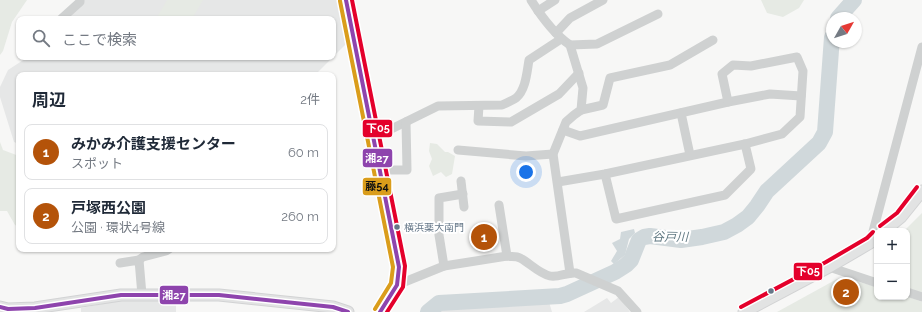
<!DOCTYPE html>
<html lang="ja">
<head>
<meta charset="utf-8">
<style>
  :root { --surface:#fff; --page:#f2f2f3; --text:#1f2937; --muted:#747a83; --line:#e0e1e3; --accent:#b45309 }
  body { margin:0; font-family:Raleway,"Noto Sans JP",sans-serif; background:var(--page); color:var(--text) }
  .controls { position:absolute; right:12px; bottom:12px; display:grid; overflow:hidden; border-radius:8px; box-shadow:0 1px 3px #0004 }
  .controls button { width:36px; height:36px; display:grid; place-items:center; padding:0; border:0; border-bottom:1px solid var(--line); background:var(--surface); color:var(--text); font:20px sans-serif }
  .compass { position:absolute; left:826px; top:12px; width:36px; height:36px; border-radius:50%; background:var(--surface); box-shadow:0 1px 3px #0004; rotate:51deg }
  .you { position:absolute; left:526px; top:172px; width:14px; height:14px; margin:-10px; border:3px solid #fff; border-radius:50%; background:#1a73e8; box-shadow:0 0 0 6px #1a73e833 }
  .badge { display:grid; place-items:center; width:26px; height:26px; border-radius:50%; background:var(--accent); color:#fff; font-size:13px; font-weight:700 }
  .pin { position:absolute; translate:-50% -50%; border:2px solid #fff; box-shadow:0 1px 4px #0006 }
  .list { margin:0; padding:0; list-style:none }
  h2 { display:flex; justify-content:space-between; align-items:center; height:52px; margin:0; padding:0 16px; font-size:17px }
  h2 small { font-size:13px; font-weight:400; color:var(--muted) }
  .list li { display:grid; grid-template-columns:26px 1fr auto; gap:12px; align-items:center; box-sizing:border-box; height:56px; margin:0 8px 8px; padding:0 8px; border:1px solid var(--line); border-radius:8px }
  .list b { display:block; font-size:15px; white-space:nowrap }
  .list p { margin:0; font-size:13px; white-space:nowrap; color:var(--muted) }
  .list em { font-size:13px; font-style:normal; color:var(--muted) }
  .icon { flex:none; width:22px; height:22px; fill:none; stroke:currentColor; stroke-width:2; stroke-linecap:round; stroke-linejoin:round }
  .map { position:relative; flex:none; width:922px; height:312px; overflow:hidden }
  .search { position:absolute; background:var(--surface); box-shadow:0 1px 3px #0004; left:16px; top:16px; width:320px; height:44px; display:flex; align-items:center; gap:10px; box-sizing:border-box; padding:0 14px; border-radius:8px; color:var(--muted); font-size:15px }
  .panel { position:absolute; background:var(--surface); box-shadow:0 1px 3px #0004; left:16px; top:72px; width:320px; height:180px; border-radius:8px }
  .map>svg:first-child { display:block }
  .built { fill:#e6e7e7 }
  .green { fill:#e6eae4 }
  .water { fill:#d0d8db }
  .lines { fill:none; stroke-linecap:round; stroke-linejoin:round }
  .river { stroke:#d0d8db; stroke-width:16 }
  .major-casing { stroke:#d2d3d4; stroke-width:13 }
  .minor { stroke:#cfd1d1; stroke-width:9 }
  .major { stroke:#e2e3e3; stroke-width:11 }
  .bus-1-casing { stroke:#fff; stroke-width:7 }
  .bus-2-casing { stroke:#fff; stroke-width:7 }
  .bus-3-casing { stroke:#fff; stroke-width:7 }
  .bus-1 { stroke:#8e44ad; stroke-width:4 }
  .bus-2 { stroke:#da9d1b; stroke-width:4 }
  .bus-3 { stroke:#e4002b; stroke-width:4 }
  .bus-dot { fill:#657788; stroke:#fff; stroke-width:1.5 }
  .labels { text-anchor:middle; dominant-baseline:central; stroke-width:4; stroke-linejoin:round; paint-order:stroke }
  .bus-label { font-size:10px; fill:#657788; stroke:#fff; text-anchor:start }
  .water-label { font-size:12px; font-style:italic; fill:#617983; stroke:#fff }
  .line-badge { stroke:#fff; stroke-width:1.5 }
  .badge-label { font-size:11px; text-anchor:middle; font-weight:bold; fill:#fff }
  .pale-badge-label { font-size:11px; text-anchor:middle; font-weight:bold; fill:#111 }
</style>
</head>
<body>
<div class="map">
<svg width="922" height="312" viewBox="0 0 922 312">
  <rect width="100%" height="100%" fill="#f7f7f6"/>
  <g class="built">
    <polygon points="80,0 338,0 346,44 315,75 19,75 19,144 14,142 0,97 0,87 8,70 28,57 333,57 333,19 62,19"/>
    <polygon points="619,297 630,312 584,312 607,298 611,303"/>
    <polygon points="176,300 176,312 81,312 81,308 118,301"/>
    <polygon points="549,302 552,312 430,312 433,309 452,306 536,304"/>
  </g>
  <g class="green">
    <polygon points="0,0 27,0 12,22 3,51 0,55"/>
    <polygon points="167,0 203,0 192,19 156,19"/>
    <polygon points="761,0 804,0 799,8 783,17 767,13"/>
    <polygon points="0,142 3,150 19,156 19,227 15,225 7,211 0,211"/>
    <polygon points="430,143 437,144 445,152 448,152 455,156 452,174 446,177 441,172 433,176 429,166 432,159 429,151"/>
    <polygon points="922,213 922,296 907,287 907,231 904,231"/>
    <polygon points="845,278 877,287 877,297 907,297 907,296 922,302 922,312 777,312 837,279"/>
  </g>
  <polygon class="water" points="634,229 635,233 629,239 625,255 614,264 611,261 617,251 612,243 620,239 621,232"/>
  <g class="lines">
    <g class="river">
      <polyline points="838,18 854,0"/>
      <polyline points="428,312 439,303 560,296 567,294 615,272 626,265 631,260 639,240 644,237 650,236 681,240 702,237 724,232 737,225 748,217 757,206 767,191 819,143 825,132 832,37"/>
    </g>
    <defs>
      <g id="major">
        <polyline points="884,231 901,217 922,191"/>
        <polyline points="0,307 8,309 35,308 121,295 219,295 333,307 348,312"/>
        <polyline points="744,312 829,267 870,243 877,237"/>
      </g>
    </defs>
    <use href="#major" class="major-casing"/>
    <g class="minor">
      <polyline points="346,0 399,267 397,285 380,312"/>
      <path d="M531,0c10,16 23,34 39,45l13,43 -2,22 -7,5 -8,7 -13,32 17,119"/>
      <polyline points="538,11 555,0"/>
      <polyline points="61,19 80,2 80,0"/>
      <polyline points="556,33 570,18 603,0"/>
      <polyline points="570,45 597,44 658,14"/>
      <polyline points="479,106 478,121 511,122 559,94 579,73"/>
      <polyline points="581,110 603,105 610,78 670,65 713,40"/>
      <polyline points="681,113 690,155"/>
      <polyline points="563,130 580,136 728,102 770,94 801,96"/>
      <path d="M373,138l65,-32 64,-1c4,-2 10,-4 14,-7 10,-8 11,-27 13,-38l32,-21"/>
      <polyline points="458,150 526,156 553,154"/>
      <polyline points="379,170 407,170 406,122"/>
      <polyline points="605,174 616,219 725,195 751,169 745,144"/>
      <polyline points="461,181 464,207"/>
      <polyline points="558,182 605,174 745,144 782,134 800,117 803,71 797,57 751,66 733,65 722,74 728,102"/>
      <polyline points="499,205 507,256"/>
      <polyline points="870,243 922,47"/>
      <polyline points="139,260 143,257 166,251 169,249"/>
      <polyline points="120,263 139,260 142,295"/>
      <polyline points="444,266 439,235 439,198 463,194"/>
      <polyline points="829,267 877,283"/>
      <path d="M397,285l47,-19 63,-10c4,1 9,0 13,2 10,5 18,15 30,18 8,2 17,-4 26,-3l42,18 19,21"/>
      <polyline points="907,292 922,297"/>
    </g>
    <use href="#major" class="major"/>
    <defs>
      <g id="bus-1">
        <polyline points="346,0 399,267 397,285 380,312"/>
        <polyline points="0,307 8,309 35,308 121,295 219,295 333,307 348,312"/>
      </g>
      <polyline id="bus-2" points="340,1 393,267 391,283 375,309"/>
      <g id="bus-3">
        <polyline points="352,0 405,266 403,287 387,312"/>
        <polyline points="880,226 897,213 917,187"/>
        <polyline points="741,307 826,262 867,238 873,232"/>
      </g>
    </defs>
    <use href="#bus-1" class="bus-1-casing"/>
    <use href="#bus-2" class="bus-2-casing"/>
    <use href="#bus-3" class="bus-3-casing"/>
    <use href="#bus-1" class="bus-1"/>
    <use href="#bus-2" class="bus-2"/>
    <use href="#bus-3" class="bus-3"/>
  </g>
  <g class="bus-dot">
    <circle cx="397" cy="227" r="3.5"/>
    <circle cx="771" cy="291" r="3.5"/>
  </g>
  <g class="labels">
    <g class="bus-label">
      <text x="404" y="227">横浜薬大南門</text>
    </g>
    <g class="water-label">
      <text transform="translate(670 237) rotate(1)">谷戸川</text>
    </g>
  </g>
  <g class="line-badge">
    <rect x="362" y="119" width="31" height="19" rx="4" fill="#e4002b"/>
    <rect x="362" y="148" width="31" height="20" rx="4" fill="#8e44ad"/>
    <rect x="362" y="177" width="30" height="19" rx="4" fill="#da9d1b"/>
    <rect x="793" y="262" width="30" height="19" rx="4" fill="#e4002b"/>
    <rect x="159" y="285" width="30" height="20" rx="4" fill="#8e44ad"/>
  </g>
  <g class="badge-label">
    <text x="378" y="132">下05</text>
    <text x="377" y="162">湘27</text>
    <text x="808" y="275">下05</text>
    <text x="174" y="299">湘27</text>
  </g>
  <g class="pale-badge-label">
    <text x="377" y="190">藤54</text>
  </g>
</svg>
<div class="controls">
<button>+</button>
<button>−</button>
</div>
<svg class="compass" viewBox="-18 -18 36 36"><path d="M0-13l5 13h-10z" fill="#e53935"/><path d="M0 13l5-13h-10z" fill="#747a83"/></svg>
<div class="you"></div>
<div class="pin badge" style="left:484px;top:237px">1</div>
<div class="pin badge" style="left:846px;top:292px">2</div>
<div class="search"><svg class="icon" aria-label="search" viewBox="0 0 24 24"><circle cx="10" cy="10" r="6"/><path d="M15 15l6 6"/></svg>ここで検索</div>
<section class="panel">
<h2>周辺<small>2件</small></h2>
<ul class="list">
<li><span class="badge">1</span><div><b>みかみ介護支援センター</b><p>スポット</p></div><em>60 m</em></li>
<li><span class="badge">2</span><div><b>戸塚西公園</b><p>公園 · 環状4号線</p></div><em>260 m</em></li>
</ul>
</section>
</div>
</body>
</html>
